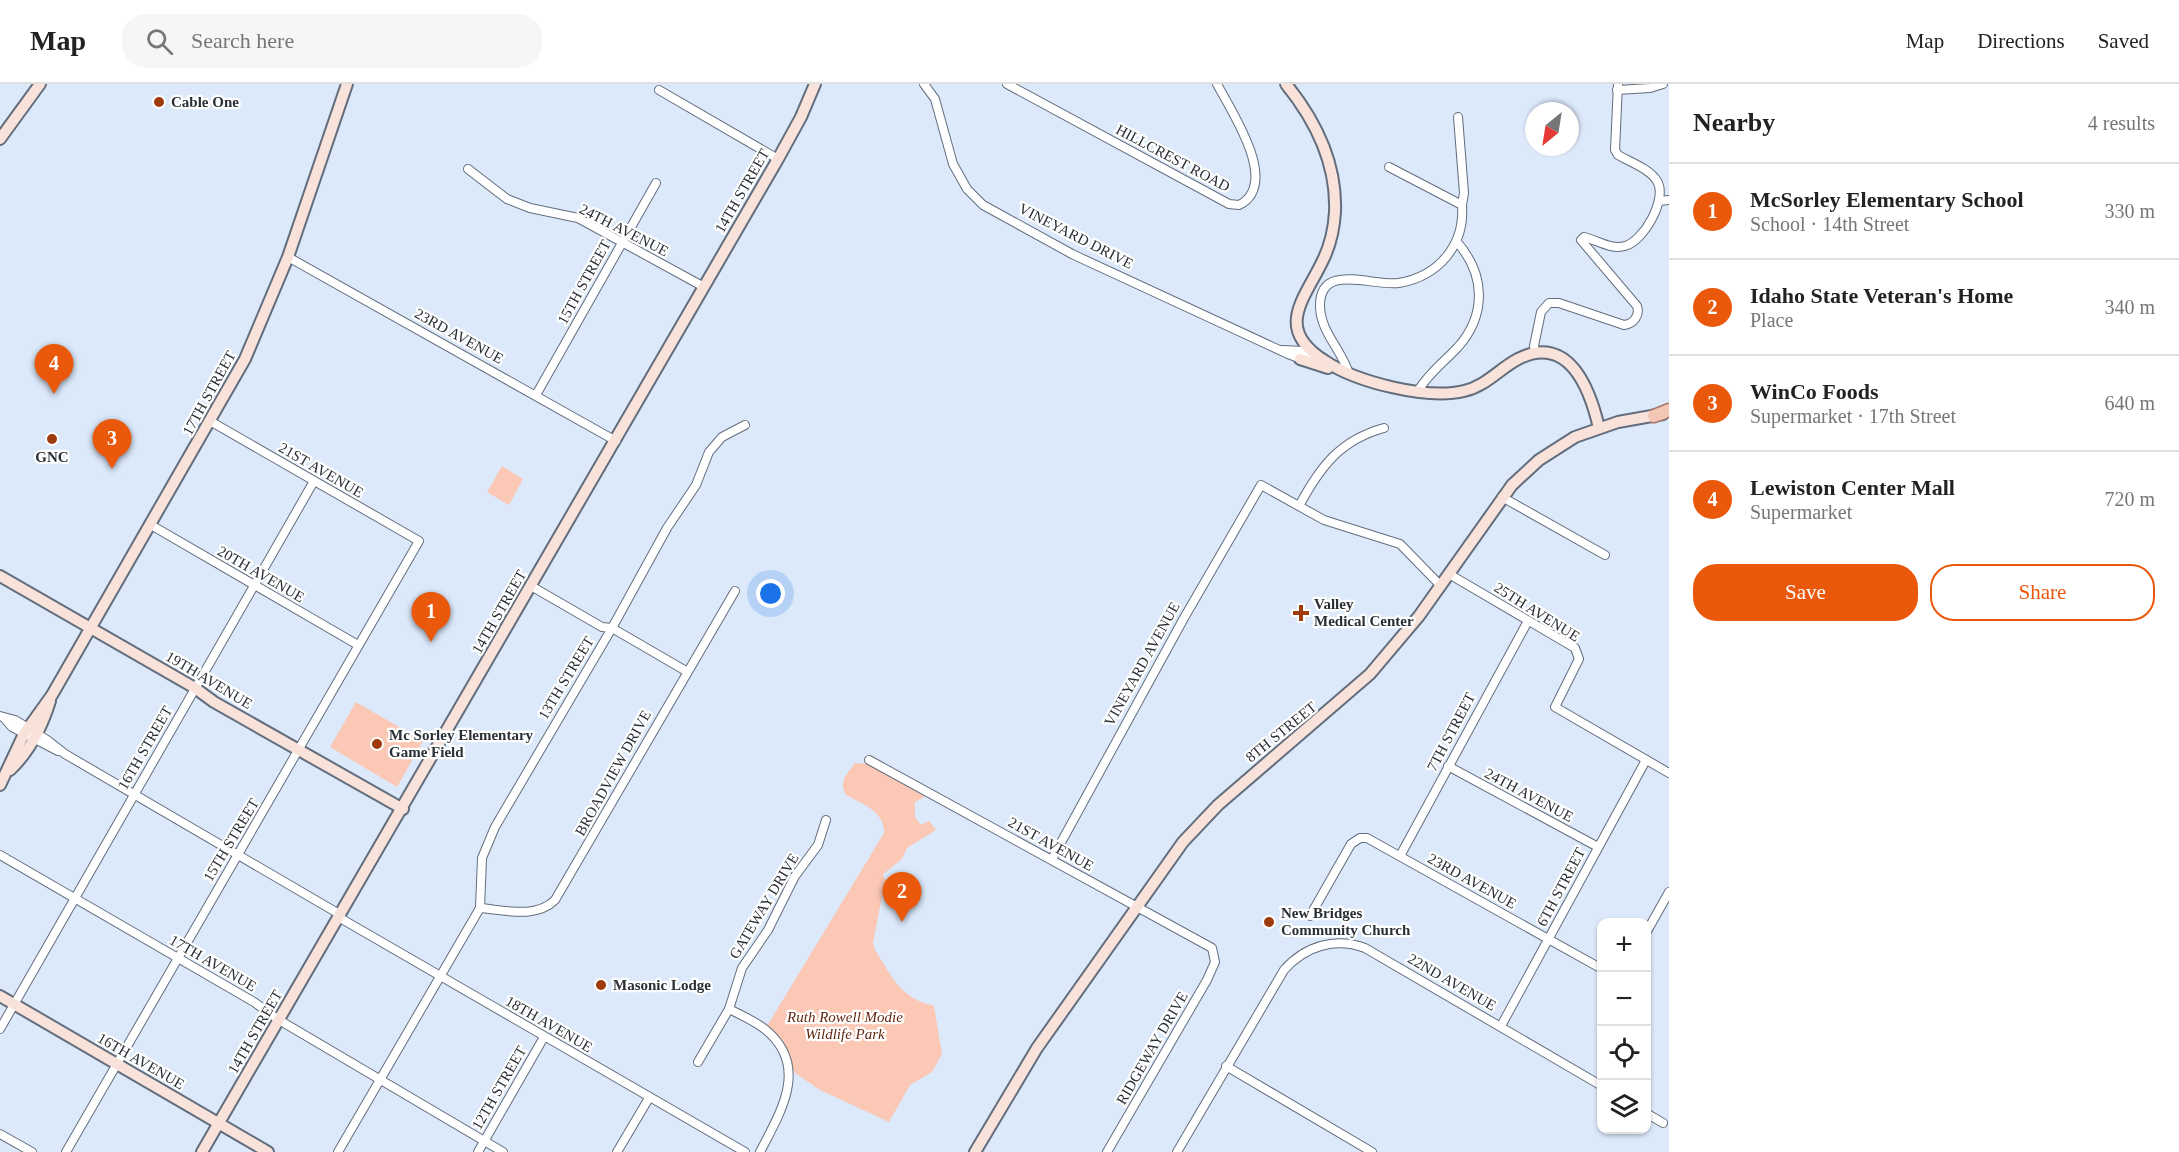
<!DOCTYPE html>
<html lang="en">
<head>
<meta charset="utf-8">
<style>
  :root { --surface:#fff; --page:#f6f6f6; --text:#222; --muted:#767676; --line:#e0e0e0; --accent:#ea580c }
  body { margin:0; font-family:Georgia,serif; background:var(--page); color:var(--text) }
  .controls { position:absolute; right:18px; bottom:18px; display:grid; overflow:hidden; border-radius:12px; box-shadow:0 2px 4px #0004 }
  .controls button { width:54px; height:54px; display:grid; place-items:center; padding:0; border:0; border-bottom:2px solid var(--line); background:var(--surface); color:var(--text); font:30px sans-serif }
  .compass { position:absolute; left:1525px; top:18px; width:54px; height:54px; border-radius:50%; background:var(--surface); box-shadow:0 2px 4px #0004; rotate:210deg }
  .you { position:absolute; left:771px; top:510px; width:21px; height:21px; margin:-15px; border:4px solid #fff; border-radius:50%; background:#1a73e8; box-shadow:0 0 0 9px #1a73e833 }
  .badge { display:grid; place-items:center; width:39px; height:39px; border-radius:50%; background:var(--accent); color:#fff; font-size:20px; font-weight:700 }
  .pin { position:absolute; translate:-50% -50px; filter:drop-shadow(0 2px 3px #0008) }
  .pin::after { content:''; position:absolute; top:32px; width:21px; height:18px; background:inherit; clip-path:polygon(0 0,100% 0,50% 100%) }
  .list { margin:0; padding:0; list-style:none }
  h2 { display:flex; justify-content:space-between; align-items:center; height:78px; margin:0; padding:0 24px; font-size:26px }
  h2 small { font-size:20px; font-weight:400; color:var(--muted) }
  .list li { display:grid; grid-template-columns:39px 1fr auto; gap:18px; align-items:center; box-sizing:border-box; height:96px; padding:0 24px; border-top:2px solid var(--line) }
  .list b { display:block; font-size:22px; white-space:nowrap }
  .list p { margin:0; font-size:20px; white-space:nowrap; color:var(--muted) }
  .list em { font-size:20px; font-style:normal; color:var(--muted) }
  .actions { display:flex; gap:12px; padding:18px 24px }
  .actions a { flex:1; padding:14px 0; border:2px solid var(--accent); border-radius:24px; text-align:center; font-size:21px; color:var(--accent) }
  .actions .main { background:var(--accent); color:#fff }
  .icon { flex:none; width:33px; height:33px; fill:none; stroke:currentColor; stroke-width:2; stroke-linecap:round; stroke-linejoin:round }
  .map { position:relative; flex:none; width:1669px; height:1068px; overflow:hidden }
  header { display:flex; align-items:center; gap:36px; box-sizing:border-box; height:84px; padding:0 30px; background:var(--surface); border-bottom:2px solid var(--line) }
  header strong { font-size:28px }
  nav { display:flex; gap:33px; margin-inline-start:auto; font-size:21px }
  .search { width:420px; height:54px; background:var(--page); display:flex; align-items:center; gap:15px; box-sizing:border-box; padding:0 21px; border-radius:24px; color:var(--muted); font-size:22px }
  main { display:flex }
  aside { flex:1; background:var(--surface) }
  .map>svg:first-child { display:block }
  .green { fill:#fbc8b6 }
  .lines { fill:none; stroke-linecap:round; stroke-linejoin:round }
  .street-casing { stroke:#626e7d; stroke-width:10 }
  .secondary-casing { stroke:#626e7d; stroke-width:14 }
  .primary-casing { stroke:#a77869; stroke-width:15 }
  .street { stroke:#fff; stroke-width:8 }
  .secondary { stroke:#f9e2da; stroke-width:10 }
  .primary { stroke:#f3c6b6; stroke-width:12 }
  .poi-dot { fill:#9f3a0d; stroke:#fff; stroke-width:2 }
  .labels { text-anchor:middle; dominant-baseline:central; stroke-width:4.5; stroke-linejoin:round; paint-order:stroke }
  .poi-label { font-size:15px; font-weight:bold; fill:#2a2f35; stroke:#fff; text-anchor:start }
  .street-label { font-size:15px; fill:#2a2f35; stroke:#fff }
  .park-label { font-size:15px; font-style:italic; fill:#63270f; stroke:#fff }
</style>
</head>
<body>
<header>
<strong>Map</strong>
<div class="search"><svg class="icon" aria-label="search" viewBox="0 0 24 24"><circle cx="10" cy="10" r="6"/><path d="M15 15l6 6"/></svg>Search here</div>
<nav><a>Map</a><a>Directions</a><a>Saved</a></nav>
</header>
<main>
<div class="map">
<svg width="1669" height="1068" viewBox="0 0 1669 1068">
  <rect width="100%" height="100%" fill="#dce9fa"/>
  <g class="green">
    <polygon points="502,382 523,395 509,421 487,408"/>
    <polygon points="356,618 423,657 397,703 330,663"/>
    <path d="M855,679l12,1 59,32 -11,6v15l6,8 8,-4 7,9 -29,18 -5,11 -20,16 5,6 -3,5 -11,57 2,7c18,28 24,47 59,56l8,48 -10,18 -22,13 -21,37 -69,-32 -25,-17 -28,-47 117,-193c1,-21 -21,-29 -38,-38 -8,-13 1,-21 9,-32z"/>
  </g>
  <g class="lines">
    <defs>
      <g id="street">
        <polyline points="924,0 935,15 953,80 967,105 983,121 1072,170 1288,270 1304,276 1312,267"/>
        <path d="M1007,0l222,120 10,1c42,-21 -8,-94 -22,-121"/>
        <polyline points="659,6 778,75"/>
        <polyline points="1617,6 1650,4 1663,0"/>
        <polyline points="1458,33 1464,109 1462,121"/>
        <polyline points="468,85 507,115 530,124 578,134 704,203"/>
        <polyline points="1659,117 1669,116"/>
        <polyline points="288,173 616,357"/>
        <polyline points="1282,266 1304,267 1309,263"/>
        <path d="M1535,268l-1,-6 7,-34 8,-9h10l65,22c10,-1 16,-10 13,-19l-56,-66 3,-3c13,3 27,13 41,9 19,-5 43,-48 32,-65 -7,-12 -27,-19 -39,-26l-3,-5 3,-66"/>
        <path d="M1349,290c-7,-24 -28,-41 -29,-67 -1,-46 53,-20 79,-24 40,-7 66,-38 63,-78l-73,-38"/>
        <path d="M1418,307c10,-17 26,-29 40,-44 29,-33 27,-73 -1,-105"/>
        <polyline points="536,311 656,99"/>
        <polyline points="1502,413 1605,471"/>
        <path d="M1299,422c21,-39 41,-66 85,-78"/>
        <polyline points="151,441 358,561"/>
        <polyline points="1449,490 1575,564 1579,575 1555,623 1669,689"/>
        <polyline points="531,502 602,543 612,544 686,587"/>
        <polyline points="0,632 15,636 47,656 65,670 341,831"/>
        <polyline points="4,634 12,643 58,667"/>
        <polyline points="869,676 1212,864 1215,878 1207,896 1107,1068"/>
        <polyline points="1448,682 1598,763"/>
        <polyline points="0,771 254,918 279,936 503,1068"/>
        <polyline points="1400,772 1528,537"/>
        <polyline points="1052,775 1184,534 1261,401 1324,436 1400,460 1441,502"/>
        <path d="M480,824c24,2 56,11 75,-8l180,-309"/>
        <polyline points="1310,832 1351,760 1360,754 1367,754 1602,885"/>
        <polyline points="340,834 745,1068"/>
        <polyline points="1646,849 1669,808"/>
        <path d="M729,925c12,6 26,12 37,21 44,37 14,83 -6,122"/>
        <polyline points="1501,942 1646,676"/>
        <polyline points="0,945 314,397"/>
        <polyline points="698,978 729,925 742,884 768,846 795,792 818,761 826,736"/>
        <polyline points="1226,982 1372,1068"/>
        <polyline points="1646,1029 1663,1039"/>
        <polyline points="0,1050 32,1068"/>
        <polyline points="66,1068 419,457 210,337"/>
        <polyline points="338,1068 480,824 482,774 495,743 612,544 667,444 696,401 709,368 722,353 745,341"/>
        <polyline points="478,1068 544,953"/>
        <polyline points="617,1068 649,1014"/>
        <path d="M1177,1068l107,-182c21,-24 51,-33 81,-22l237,138"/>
      </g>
      <g id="secondary">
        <path d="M1286,0c30,37 51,79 49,128 -1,16 -5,34 -12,48 -18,39 -50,68 2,101 31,21 102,39 139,30 22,-5 35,-22 54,-32 51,-26 72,30 81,69"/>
        <polyline points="0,55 40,0"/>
        <polyline points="1300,275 1328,284"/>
        <polyline points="0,492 195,604 214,618 403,725"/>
        <path d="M10,686c20,-19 32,-43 40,-69"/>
        <polyline points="0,701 24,650 52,611 245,275 288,173 347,0"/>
        <polyline points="0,912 268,1068"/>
        <polyline points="202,1068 778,75 801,33 815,0"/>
        <polyline points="975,1068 1037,964 1183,758 1218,721 1370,590 1419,532 1512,401 1539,376 1575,353 1618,338 1663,330"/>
      </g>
      <polyline id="primary" points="1654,332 1669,326"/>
    </defs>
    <use href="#street" class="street-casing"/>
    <use href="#secondary" class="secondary-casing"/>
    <use href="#primary" class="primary-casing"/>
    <use href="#street" class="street"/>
    <use href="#secondary" class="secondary"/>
    <use href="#primary" class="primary"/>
  </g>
  <g class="poi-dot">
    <circle cx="159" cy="18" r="6"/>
    <circle cx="52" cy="355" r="6"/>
    <path d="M1298 520h6v6h6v6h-6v6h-6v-6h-6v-6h6z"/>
    <circle cx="377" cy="660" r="6"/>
    <circle cx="1269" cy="838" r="6"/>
    <circle cx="601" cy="901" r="6"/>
  </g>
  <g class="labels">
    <g class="poi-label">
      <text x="171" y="18">Cable One</text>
      <text x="52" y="373" text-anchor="middle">GNC</text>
      <text x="1314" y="520">Valley<tspan x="1314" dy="17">Medical Center</tspan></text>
      <text x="389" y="651">Mc Sorley Elementary<tspan x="389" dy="17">Game Field</tspan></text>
      <text x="1281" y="829">New Bridges<tspan x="1281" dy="17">Community Church</tspan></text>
      <text x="613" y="901">Masonic Lodge</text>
    </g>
    <g class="street-label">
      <text transform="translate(1173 74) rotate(28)">HILLCREST ROAD</text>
      <text transform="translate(742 107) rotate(-60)">14TH STREET</text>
      <text transform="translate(624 146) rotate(27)">24TH AVENUE</text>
      <text transform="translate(1076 152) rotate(27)">VINEYARD DRIVE</text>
      <text transform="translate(584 198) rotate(-61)">15TH STREET</text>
      <text transform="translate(459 252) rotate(29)">23RD AVENUE</text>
      <text transform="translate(209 309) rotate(-61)">17TH STREET</text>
      <text transform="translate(321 386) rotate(30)">21ST AVENUE</text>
      <text transform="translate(261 490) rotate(30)">20TH AVENUE</text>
      <text transform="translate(499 528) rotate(-60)">14TH STREET</text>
      <text transform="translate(1537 528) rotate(32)">25TH AVENUE</text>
      <text transform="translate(1142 580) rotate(-61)">VINEYARD AVENUE</text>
      <text transform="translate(566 594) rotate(-59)">13TH STREET</text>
      <text transform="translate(209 596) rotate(31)">19TH AVENUE</text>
      <text transform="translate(1281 648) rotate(-39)">8TH STREET</text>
      <text transform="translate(1451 648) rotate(-62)">7TH STREET</text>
      <text transform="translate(145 664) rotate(-60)">16TH STREET</text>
      <text transform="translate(613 689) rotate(-61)">BROADVIEW DRIVE</text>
      <text transform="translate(1529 711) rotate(28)">24TH AVENUE</text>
      <text transform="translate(231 756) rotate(-59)">15TH STREET</text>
      <text transform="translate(1051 760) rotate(29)">21ST AVENUE</text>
      <text transform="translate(1472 797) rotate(29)">23RD AVENUE</text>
      <text transform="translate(1561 803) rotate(-62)">6TH STREET</text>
      <text transform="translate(764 822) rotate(-59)">GATEWAY DRIVE</text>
      <text transform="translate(213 879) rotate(30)">17TH AVENUE</text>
      <text transform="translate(1452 898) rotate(30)">22ND AVENUE</text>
      <text transform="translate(549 940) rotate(30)">18TH AVENUE</text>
      <text transform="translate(255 948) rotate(-60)">14TH STREET</text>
      <text transform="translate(1152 964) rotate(-60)">RIDGEWAY DRIVE</text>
      <text transform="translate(141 977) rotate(30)">16TH AVENUE</text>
      <text transform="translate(499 1004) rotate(-60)">12TH STREET</text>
    </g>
    <g class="park-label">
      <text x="845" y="933">Ruth Rowell Modie<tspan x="845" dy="17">Wildlife Park</tspan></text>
    </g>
  </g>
</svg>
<div class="controls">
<button>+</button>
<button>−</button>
<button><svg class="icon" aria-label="locate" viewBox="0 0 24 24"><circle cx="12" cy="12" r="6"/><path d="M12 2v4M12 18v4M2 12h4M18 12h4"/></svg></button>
<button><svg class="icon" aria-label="layers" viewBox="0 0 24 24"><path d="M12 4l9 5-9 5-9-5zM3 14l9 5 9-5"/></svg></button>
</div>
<svg class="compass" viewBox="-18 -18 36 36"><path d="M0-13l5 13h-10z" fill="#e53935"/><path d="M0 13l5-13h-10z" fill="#767676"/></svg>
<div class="you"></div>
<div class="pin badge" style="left:431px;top:558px">1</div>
<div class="pin badge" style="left:902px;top:838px">2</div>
<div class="pin badge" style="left:112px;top:385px">3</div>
<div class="pin badge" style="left:54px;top:310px">4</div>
</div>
<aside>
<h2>Nearby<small>4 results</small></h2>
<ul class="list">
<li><span class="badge">1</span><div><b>McSorley Elementary School</b><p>School · 14th Street</p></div><em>330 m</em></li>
<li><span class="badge">2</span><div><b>Idaho State Veteran's Home</b><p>Place</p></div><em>340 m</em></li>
<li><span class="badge">3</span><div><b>WinCo Foods</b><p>Supermarket · 17th Street</p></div><em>640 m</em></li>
<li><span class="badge">4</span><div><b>Lewiston Center Mall</b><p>Supermarket</p></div><em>720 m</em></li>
</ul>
<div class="actions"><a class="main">Save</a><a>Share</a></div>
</aside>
</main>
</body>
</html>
